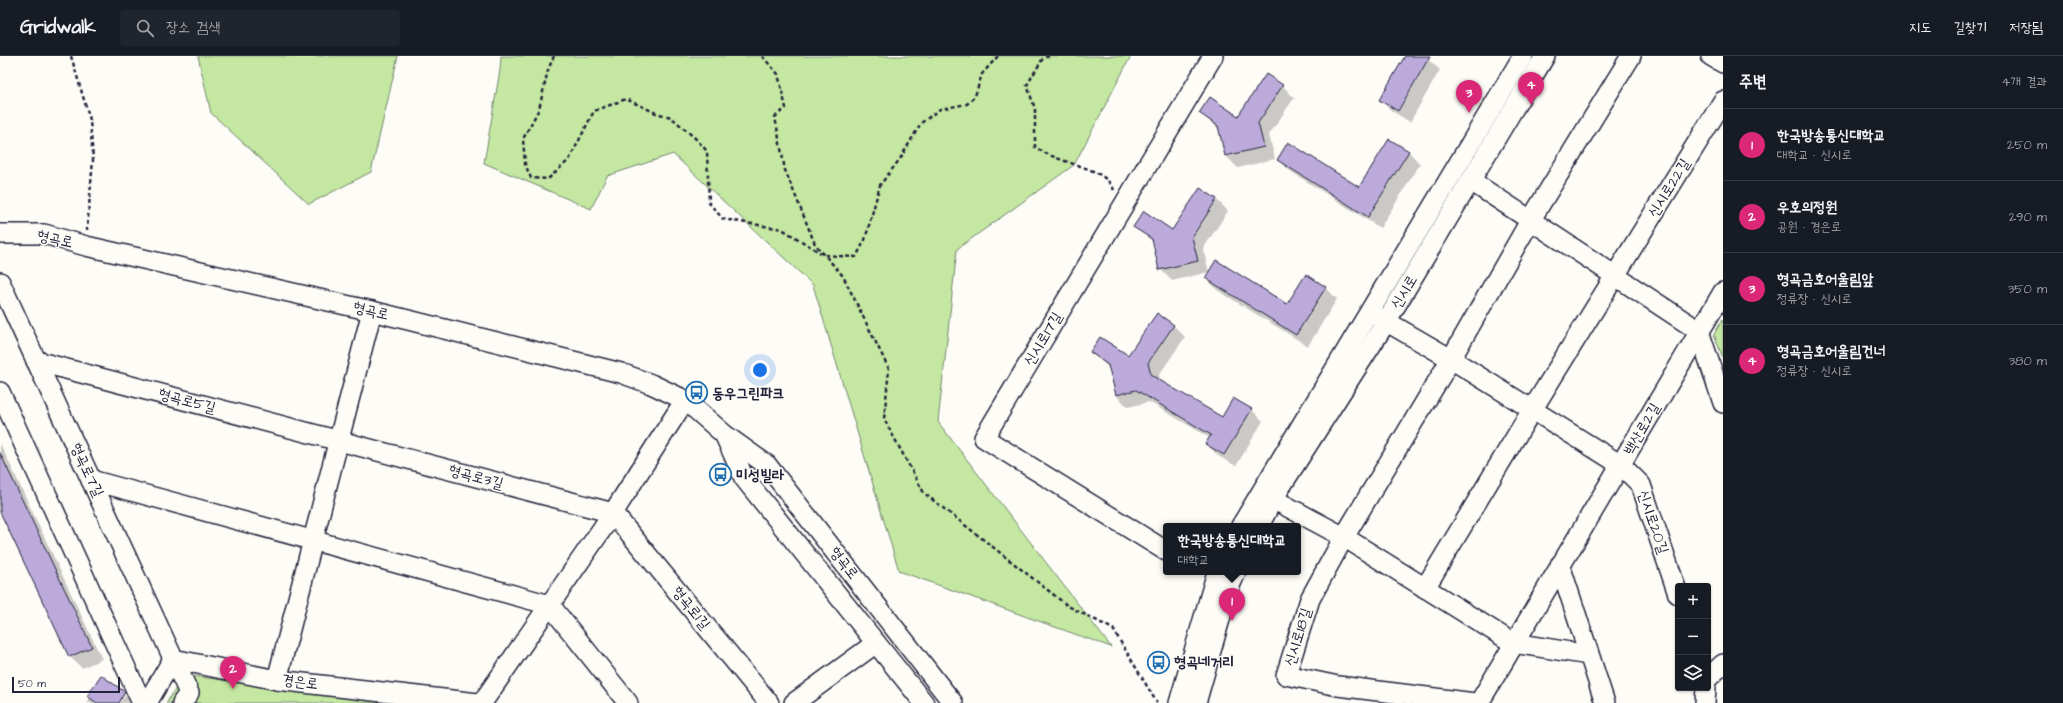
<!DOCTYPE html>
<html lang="ko">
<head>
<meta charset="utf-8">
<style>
  :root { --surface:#171b24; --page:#20242c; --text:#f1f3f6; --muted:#9ea1a6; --line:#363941; --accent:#db2777 }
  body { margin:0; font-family:"Architects Daughter","Poor Story",sans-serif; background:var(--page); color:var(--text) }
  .controls { position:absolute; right:12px; bottom:12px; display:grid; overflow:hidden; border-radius:4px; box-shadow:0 1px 3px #0004 }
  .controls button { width:36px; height:36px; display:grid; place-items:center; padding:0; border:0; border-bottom:1px solid var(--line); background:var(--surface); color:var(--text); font:20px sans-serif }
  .scale { position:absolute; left:12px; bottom:10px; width:108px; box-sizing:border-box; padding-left:4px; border:2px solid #22223b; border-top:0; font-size:11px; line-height:14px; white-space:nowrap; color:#22223b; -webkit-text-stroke:3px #fdfcf7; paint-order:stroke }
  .you { position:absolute; left:760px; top:314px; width:14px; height:14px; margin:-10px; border:3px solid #fff; border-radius:50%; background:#1a73e8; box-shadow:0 0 0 6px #1a73e833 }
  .badge { display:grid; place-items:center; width:26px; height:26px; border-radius:50%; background:var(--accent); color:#fff; font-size:13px; font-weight:700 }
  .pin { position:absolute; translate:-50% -33px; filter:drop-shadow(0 1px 2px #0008) }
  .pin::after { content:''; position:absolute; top:21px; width:14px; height:12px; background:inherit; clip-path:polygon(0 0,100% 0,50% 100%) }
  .popup { position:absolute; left:1163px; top:467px; width:138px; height:52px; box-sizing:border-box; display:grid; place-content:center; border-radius:4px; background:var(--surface); filter:drop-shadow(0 1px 3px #0005); font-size:13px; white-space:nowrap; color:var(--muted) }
  .popup b { font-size:15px; color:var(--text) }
  .popup::after { content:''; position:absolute; left:50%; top:100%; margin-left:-8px; border:8px solid transparent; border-top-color:var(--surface) }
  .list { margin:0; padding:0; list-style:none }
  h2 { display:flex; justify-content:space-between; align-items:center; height:52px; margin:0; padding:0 16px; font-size:17px }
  h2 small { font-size:13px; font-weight:400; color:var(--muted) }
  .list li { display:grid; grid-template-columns:26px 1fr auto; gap:12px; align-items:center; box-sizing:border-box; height:72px; padding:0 16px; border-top:1px solid var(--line) }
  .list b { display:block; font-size:15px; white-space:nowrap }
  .list p { margin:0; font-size:13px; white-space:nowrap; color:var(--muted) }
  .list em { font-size:13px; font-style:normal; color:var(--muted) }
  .icon { flex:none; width:22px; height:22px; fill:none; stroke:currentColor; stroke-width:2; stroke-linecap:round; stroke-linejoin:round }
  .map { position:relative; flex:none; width:1723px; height:647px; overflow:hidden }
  header { display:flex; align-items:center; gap:24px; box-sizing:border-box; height:56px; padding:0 20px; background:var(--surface); border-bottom:1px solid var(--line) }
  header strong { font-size:19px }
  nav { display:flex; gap:22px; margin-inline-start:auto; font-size:14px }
  .search { width:280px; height:36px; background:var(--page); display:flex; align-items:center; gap:10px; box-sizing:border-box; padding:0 14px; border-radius:4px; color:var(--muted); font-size:15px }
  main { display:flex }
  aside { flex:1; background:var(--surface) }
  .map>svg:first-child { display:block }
  .green { fill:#c4e8a2; stroke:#73856e }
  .shadow { fill:#0003 }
  .building { fill:#bbaada; stroke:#22223b }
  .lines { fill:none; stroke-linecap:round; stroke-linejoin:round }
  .minor-casing { stroke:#22223b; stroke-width:22 }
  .path { stroke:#22223b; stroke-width:2.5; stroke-dasharray:4 3; stroke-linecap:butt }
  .minor { stroke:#fdfcf7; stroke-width:19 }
  .labels { text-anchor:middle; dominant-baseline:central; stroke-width:3; stroke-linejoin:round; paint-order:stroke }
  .street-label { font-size:15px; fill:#22223b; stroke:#fdfcf7 }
  .poi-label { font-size:15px; font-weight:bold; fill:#22223b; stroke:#fdfcf7; text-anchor:start }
</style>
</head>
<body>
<header>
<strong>Gridwalk</strong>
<div class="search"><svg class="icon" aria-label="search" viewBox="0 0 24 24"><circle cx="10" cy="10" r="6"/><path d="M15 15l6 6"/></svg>장소 검색</div>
<nav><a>지도</a><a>길찾기</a><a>저장됨</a></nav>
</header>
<main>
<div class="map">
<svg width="1723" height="647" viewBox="0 0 1723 647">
  <rect width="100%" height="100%" fill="#fdfcf7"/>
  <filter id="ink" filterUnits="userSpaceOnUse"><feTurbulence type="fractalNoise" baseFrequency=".025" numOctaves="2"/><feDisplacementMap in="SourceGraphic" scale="8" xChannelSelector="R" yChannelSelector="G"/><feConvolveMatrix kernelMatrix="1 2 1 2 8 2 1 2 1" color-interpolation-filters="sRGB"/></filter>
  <g filter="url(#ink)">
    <g class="green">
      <polygon points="198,0 398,0 371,116 309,148 211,57"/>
      <polygon points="501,0 1131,0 1074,109 957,193 938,366 1111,591 899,515 813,229 673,98 607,120 591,153 484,107 500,14"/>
      <polygon points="1723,263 1723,303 1714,278"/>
      <polygon points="185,619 395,647 166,647"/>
    </g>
    <g class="shadow">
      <polygon points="1407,0 1424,0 1440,14 1410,66 1392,55 1380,44"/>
      <polygon points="1266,19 1283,30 1294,42 1269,79 1275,103 1238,112 1226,100 1220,74 1200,57 1238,61"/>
      <polygon points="1390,84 1409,96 1420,108 1380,172 1290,115 1278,104 1360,133"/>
      <polygon points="1201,133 1217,144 1228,155 1203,193 1209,216 1172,225 1160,213 1154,187 1135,170 1173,175"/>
      <polygon points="1206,222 1288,249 1326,232 1337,243 1308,290 1217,234"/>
      <polygon points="1173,269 1185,281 1159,319 1161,326 1222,362 1251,353 1263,365 1236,410 1218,400 1207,388 1210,382 1149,346 1128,351 1116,339 1110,313 1091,296 1129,301"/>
      <polygon points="0,387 102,603 82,612 70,601 0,455"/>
      <polygon points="126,639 131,645 130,647 120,647"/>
      <polygon points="90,642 118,647 87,647"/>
    </g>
    <g class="building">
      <polygon points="1405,0 1430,0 1398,55 1379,44"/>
      <polygon points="1266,18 1283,29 1258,67 1264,91 1225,100 1218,70 1199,57 1210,41 1238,60"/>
      <polygon points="1389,83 1409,95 1368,161 1277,104 1288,86 1359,131"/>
      <polygon points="1200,132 1217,143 1192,181 1198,205 1159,214 1152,183 1133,171 1144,155 1172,174"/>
      <polygon points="1216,204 1287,248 1306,218 1326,231 1296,279 1205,222"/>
      <polygon points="1157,257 1174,269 1148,307 1151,319 1222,361 1233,342 1252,353 1224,399 1205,388 1211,379 1136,334 1116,339 1108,309 1090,296 1100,281 1128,299"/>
      <polygon points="0,397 92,591 69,601 0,456"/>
      <polygon points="101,619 125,636 119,647 97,647 87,640"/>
    </g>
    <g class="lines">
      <defs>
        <g id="minor">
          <polyline points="1711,0 1723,7"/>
          <polyline points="1471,125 1699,275 1723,347"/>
          <polyline points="0,178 44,178 86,190 372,255 621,317 651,328 685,344 725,379 767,409 953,647"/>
          <polyline points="0,226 189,637 182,647"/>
          <polyline points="1375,259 1451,303 1621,409 1641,429 1678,538"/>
          <polyline points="36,305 613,457 769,647"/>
          <polyline points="0,336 142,647"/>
          <polyline points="725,380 744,422 924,647"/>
          <polyline points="91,424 550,549 628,647"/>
          <polyline points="1273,443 1344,481 1513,587 1589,599"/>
          <polyline points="1241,470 1523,0"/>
          <polyline points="1259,470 1273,443 1386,266 1545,0"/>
          <polyline points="1166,495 984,382 1213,0"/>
          <polyline points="1560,509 1605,647"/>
          <polyline points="1425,532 1532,354 1723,45"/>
          <polyline points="173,603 277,624 478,647"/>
          <polyline points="1708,622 1723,608"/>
          <polyline points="277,624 372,255"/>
          <polyline points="147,647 173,603"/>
          <polyline points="482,647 613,457 685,344"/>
          <polyline points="794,647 876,587"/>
          <polyline points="1179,647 1217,516"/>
          <polyline points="1196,647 1229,532 1236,516"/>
          <polyline points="1475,647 1338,630 1286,619 1310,543 1344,481 1451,303 1530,165 1631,0"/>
          <polyline points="1479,647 1723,236"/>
          <polyline points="1705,647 1706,632"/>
        </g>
      </defs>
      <use href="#minor" class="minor-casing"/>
      <g class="path">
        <polyline points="71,0 90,64 93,104 87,174"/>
        <polyline points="554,0 548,14 539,53 523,83 525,108 531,122 548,123 569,104 594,55 626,43 656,57 671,61 696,83 707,95 709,147 723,163 782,173 824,199 856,201 865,184 880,129 900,103 921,67 940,53 967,48 975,40 982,18 998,0"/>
        <polyline points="762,0 778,18 786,52 775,61 785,114 815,188 843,220 889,313 884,363 924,437 1068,550 1113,573 1157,647"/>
        <path d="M1049,0l-6,2 -16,27 8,24v38c6,4 13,8 20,10 19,9 50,12 59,33"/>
      </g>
      <use href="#minor" class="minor"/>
    </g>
  </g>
  <defs>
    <symbol id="bus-ring" viewBox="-11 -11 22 22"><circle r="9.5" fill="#fdfcf7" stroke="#1f6fb2" stroke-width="1.5"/><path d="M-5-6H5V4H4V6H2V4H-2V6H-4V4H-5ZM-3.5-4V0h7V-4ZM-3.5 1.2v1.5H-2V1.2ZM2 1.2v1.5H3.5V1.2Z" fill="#1f6fb2"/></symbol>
  </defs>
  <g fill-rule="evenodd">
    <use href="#bus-ring" x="684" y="324" width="25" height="25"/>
    <use href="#bus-ring" x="708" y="406" width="25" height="25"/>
    <use href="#bus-ring" x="1146" y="594" width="25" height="25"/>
  </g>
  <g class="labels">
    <g class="street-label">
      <text transform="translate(1669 132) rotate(-58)">신시로22길</text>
      <text transform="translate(55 183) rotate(12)">형곡로</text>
      <text transform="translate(1404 236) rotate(-59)">신시로</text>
      <text transform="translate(371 255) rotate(13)">형곡로</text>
      <text transform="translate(1043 283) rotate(-59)">신시로17길</text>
      <text transform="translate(187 345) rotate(15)">형곡로5길</text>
      <text transform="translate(1642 373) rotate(-60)">백산로2길</text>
      <text transform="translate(87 414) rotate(65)">형곡로7길</text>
      <text transform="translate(476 421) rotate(15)">형곡로3길</text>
      <text transform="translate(1653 466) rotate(71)">신시로20길</text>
      <text transform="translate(844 507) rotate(52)">형곡로</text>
      <text transform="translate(691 552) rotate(51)">형곡로1길</text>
      <text transform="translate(1298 581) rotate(-73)">신시로18길</text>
      <text transform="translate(300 626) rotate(7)">경은로</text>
    </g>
    <g class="poi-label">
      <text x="712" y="337">동우그린파크</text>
      <text x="736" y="419">미성빌라</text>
      <text x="1174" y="606">형곡네거리</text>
    </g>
  </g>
</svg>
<div class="controls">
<button>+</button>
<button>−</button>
<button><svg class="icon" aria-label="layers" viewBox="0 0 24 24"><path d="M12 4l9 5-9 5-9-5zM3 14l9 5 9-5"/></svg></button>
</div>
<div class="scale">50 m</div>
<div class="you"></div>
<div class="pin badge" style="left:1232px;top:565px">1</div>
<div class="popup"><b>한국방송통신대학교</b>대학교</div>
<div class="pin badge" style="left:233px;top:633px">2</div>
<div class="pin badge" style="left:1469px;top:57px">3</div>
<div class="pin badge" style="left:1531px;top:49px">4</div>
</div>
<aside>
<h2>주변<small>4개 결과</small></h2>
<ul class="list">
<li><span class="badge">1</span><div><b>한국방송통신대학교</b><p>대학교 · 신시로</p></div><em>250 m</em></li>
<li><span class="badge">2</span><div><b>우호의정원</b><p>공원 · 경은로</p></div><em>290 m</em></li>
<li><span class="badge">3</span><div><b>형곡금호어울림앞</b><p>정류장 · 신시로</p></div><em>350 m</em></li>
<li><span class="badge">4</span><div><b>형곡금호어울림건너</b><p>정류장 · 신시로</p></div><em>380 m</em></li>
</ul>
</aside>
</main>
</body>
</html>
